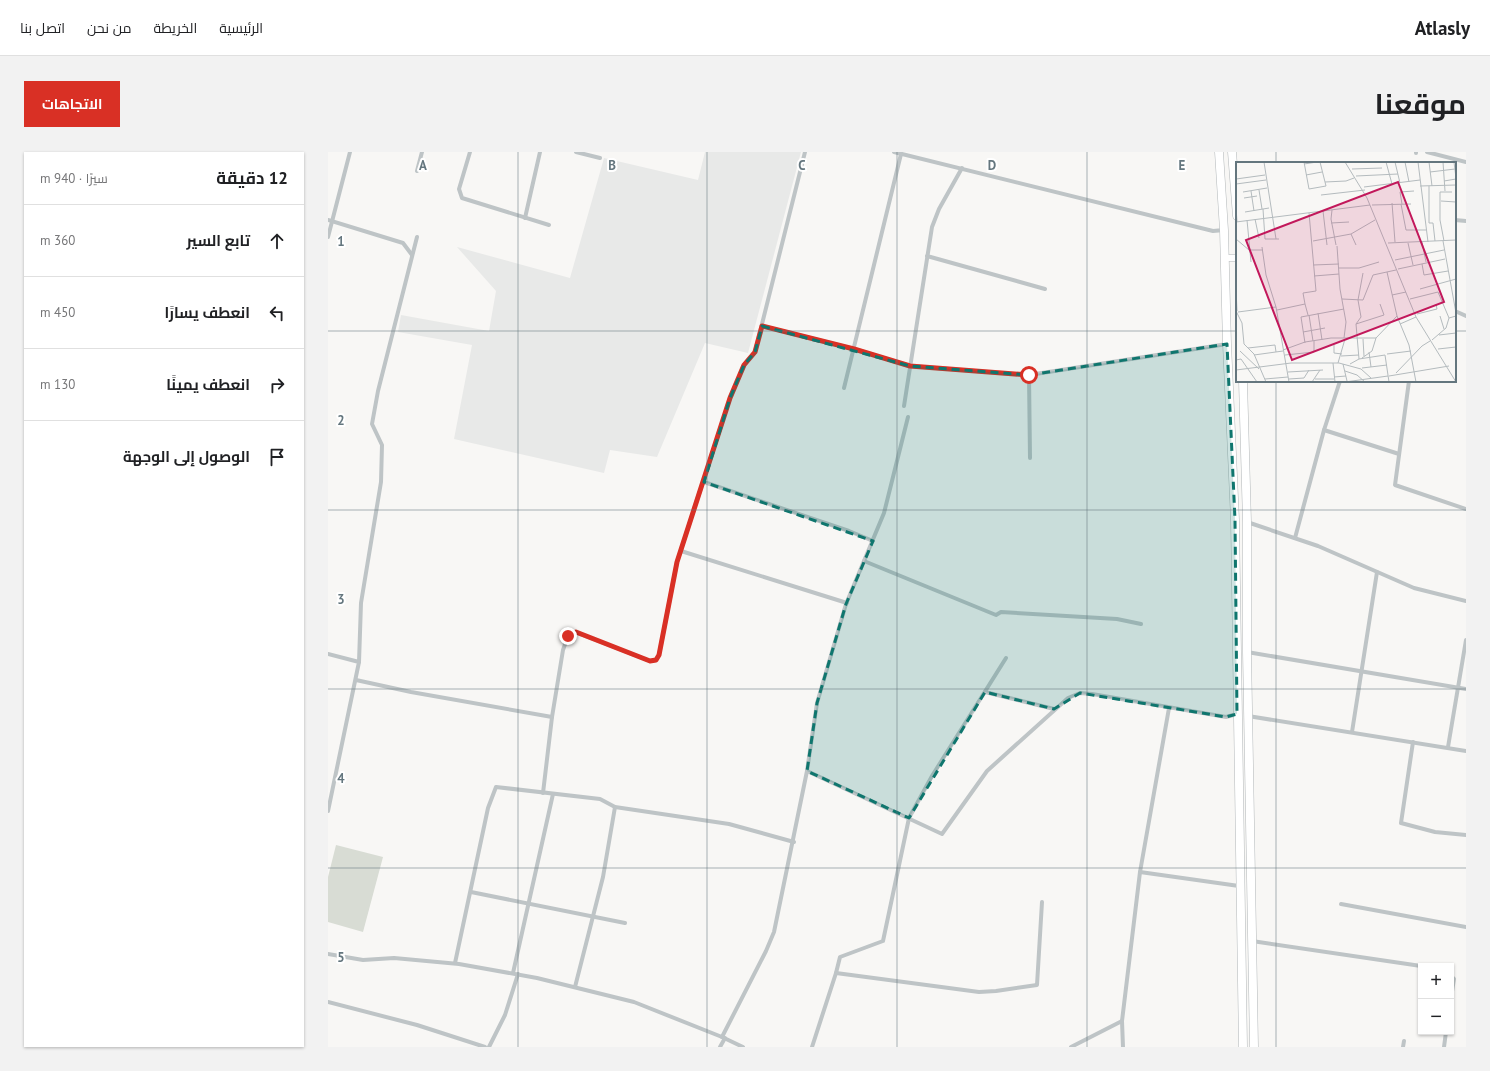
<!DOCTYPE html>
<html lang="ar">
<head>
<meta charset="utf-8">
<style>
  :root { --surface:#fff; --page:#f2f2f2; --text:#202124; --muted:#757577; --line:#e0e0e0; --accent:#d93025 }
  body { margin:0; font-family:"PT Sans",Cairo,sans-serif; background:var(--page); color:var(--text); direction:rtl }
  .controls { position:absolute; right:12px; bottom:12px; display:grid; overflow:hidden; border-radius:0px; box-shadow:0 1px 3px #0004 }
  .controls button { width:36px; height:36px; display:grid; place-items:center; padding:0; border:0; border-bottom:1px solid var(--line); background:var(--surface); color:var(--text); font:20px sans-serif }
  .stop { position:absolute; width:12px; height:12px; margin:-9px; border:3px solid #d93025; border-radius:50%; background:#fff }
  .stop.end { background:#d93025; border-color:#fff; box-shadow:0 1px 4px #0008 }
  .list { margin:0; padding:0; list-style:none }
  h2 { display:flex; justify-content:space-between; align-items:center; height:52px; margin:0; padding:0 16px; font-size:17px }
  h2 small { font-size:13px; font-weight:400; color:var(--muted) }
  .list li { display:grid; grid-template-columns:26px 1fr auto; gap:12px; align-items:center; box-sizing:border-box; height:72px; padding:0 16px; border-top:1px solid var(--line) }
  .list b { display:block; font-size:15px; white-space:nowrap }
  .list em { font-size:13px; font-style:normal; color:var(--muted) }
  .icon { flex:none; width:22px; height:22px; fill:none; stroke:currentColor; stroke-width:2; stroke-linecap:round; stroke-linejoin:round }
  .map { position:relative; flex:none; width:1138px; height:895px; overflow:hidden; direction:ltr; border-radius:0px }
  header { display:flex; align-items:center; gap:24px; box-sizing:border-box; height:56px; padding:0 20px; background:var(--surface); border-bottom:1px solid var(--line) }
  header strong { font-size:19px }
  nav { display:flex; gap:22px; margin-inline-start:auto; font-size:14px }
  .intro { display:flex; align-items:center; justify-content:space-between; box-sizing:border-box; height:96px; padding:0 24px }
  h1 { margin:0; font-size:28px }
  .button { padding:10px 18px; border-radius:0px; background:var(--accent); color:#fff; font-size:14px; font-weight:700 }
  main { display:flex; gap:24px; padding:0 24px }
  aside { flex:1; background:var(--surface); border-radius:0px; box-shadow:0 1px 3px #0004 }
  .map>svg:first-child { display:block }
  .built { fill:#e8e9e8 }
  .green { fill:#d8dcd4 }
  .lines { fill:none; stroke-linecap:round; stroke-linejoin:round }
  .secondary-casing { stroke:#b1b8bb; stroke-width:7 }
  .highway-casing { stroke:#b2b7b9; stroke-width:9 }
  .street { stroke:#bec4c6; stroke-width:4 }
  .secondary { stroke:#fff; stroke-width:6 }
  .highway { stroke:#fff; stroke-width:8 }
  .route { stroke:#d93025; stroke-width:5 }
  .marked { fill:#0f766e; fill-opacity:0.2; stroke:#0f766e; stroke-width:3; stroke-dasharray:8 5; stroke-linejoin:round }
  .grid { fill:none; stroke:#64767e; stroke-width:1; stroke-opacity:0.55 }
  .inset-road { fill:none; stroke:#b4bbbe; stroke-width:1 }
  .view { fill:#c2185b; fill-opacity:0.15; stroke:#c2185b; stroke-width:2 }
  .inset-edge { fill:none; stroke:#64767e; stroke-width:2 }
  .grid-label { font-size:13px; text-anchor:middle; font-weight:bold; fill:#64767e; stroke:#fff; stroke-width:4; stroke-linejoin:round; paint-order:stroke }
</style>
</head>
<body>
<header>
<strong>Atlasly</strong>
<nav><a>الرئيسية</a><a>الخريطة</a><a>من نحن</a><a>اتصل بنا</a></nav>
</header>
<div class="intro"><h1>موقعنا</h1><a class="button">الاتجاهات</a></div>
<main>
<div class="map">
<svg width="1138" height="895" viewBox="0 0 1138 895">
  <rect width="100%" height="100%" fill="#f8f7f5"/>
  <polygon class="built" points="377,0 473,0 420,201 377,191 329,305 282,298 276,321 126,287 144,193 70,180 73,163 161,179 168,139 129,95 242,126 276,6 370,28"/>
  <polygon class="green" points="8,693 55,705 35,780 0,770 0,725"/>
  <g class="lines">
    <defs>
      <polyline id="secondary" points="897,106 909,106"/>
      <g id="highway">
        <polyline points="891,0 896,78 899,192 907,368 915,895"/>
        <polyline points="904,0 909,64"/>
        <polyline points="915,229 919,370 919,500 926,895"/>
      </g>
    </defs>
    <use href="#secondary" class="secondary-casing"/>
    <use href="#highway" class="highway-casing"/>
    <g class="street">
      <polyline points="142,0 131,37 134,46 221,73"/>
      <polyline points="248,0 272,6"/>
      <polyline points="566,0 885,79 896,78"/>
      <polyline points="1099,0 1138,10"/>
      <polyline points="1088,1 1088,0"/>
      <polyline points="89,19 94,0"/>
      <polyline points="197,66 212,0"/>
      <polyline points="0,68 75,91 84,103"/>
      <polyline points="1127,68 1138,69"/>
      <polyline points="0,85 22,0"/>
      <polyline points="599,104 717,137"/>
      <polyline points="1127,159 1138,164"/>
      <polyline points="434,174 526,197 582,214 701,223 899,192"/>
      <polyline points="701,223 702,306"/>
      <polyline points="1081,229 1067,333 1138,357"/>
      <polyline points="516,236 573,2"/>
      <polyline points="576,254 604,75 611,57 634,16"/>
      <polyline points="996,278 1071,302"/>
      <polyline points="376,330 521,379 545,389"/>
      <polyline points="919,370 990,394 1086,436 1138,449"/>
      <polyline points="967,386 996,278 1012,229"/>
      <polyline points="353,399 519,451"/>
      <polyline points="536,409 668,463 673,460 789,467 813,472"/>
      <polyline points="919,500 1138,537"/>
      <polyline points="0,502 31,510 0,659"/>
      <polyline points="31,510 33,451 53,330 54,293 44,272 50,239 89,85"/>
      <polyline points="28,528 83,540 224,565 215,641"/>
      <polyline points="657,540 726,557"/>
      <polyline points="920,564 1138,599"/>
      <polyline points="224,565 235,498 240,484 247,480 322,509 328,508 331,503 349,410 402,246 416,213 427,200 477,0"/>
      <polyline points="1024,580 1049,420"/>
      <polyline points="1085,590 1073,671 1107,680 1138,683"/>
      <polyline points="1120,595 1138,488"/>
      <polyline points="479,619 614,682 659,619 740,546 752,541 764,542 898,565 909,562"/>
      <polyline points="812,720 911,734"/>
      <polyline points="143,740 297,771"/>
      <polyline points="1013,752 1138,775"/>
      <polyline points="924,789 1093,814"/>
      <polyline points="0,802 35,808 66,806 131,812 209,826 306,850 394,885 415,895"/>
      <polyline points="127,811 160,656 168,635 272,647 287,655 401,672 466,690"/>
      <polyline points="185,821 225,642"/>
      <polyline points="508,821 512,805 555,789 581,666 604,624 678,506"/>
      <polyline points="1123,824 1126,827 1123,846"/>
      <polyline points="247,835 275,725 287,655"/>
      <polyline points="0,850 89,873 157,895"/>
      <polyline points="394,885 438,799 446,780 479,619 489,551 518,452 556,361 580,265"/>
      <polyline points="161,895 177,863 190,822"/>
      <polyline points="392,895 397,886"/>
      <polyline points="484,895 508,821 651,840 668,839 709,833 714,750"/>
      <polyline points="743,895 794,869"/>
      <polyline points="795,895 794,869 812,720 841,556"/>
      <polyline points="1075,895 1076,889"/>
      <polyline points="1116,895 1118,880"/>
    </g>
    <use href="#secondary" class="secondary"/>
    <use href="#highway" class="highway"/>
  </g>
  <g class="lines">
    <polyline class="route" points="240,484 248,480 322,509 328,508 331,503 349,410 402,246 416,213 427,200 434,174 526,197 582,214 701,223"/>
  </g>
  <path class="marked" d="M434,174l148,40 119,9 198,-31 8,176 2,194 -11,3 -146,-24 -26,16 -69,-17 -76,126 -102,-47 10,-68 29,-99 27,-63 -169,-59 26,-84 14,-33 11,-13z"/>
  <path class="grid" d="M190,0v895M379,0v895M569,0v895M759,0v895M948,0v11M0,179h909M1127,179h11M948,229v666M0,358h1138M0,537h1138M0,716h1138"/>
  <g transform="translate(908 10)">
    <rect width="220" height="220" fill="#f8f7f5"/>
    <path class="inset-road" d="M28,0l12,77M68,0l5,27 17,-3 -6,-24M109,0l22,36 49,119 40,65M150,0l6,22M159,0l5,21M169,0l4,20M182,0l10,80M193,0l3,24M207,0l2,29M218,0l2,16M68,2l13,-2M116,7l30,-1M194,10l25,-3M70,13l16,-3M120,14l42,-2M0,17l29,-4M208,19l12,-2M89,20l21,-1 8,-3M0,22l30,-4M184,24l36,-1M193,24v37M128,25l56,-7M23,28l3,19M15,29l3,20M7,30l24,-4M85,33l44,-5M8,36l13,-2M205,39l15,1M156,41l3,39M165,42l5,26h20M166,42l-2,-12 14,-1M136,43l39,-1M0,46l1,14M27,47l2,30h14M96,48l-1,9 5,26M87,49l4,34M9,50l24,-4M19,57l4,19M11,58l4,42M0,60l134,-17M95,61l18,-1M193,61h4l2,18M115,72l5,11M0,77l13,11h14M77,79l38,-7 24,-14M207,79l13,72M208,79l-4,-21v-28h12M186,80l4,20M152,81l68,-3M172,81l5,22M101,84l3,43 6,33 -2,16M26,85l4,28 10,32M159,98l49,-10M186,102l2,11 24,-4M77,103l26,-1M103,106h20l20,-6M162,107l47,-10M151,110l10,44 12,29 7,37M78,114l25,-2M0,127l1,22M184,127l36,-10M156,133l14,-3M106,137l21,1 10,-25 23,-5M174,137l28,-7 11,26M69,142l-2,-11 13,-2 -7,-78M41,148l28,-6 3,11M0,149l6,12 2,21 10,10 12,28M2,150l38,-5 13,75M82,151l4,27M181,152l20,-5 -1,-5M73,153l4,26M204,154l4,13M120,162l5,-7 -3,-17 5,-27M164,162l16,-7M67,170l22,-4M203,173l17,-2M127,177l1,17M196,178l14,-12 3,-10 7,-2M69,181l-4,-26 43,-8M98,183v8l8,1M12,186l27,-3 1,7M202,187l18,-2M47,188l22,-8 26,-4h45M4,189l19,18M133,190l2,15M151,192l24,-3M18,193l29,-4M49,193l29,-3v-11M105,194l18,-1M126,196l10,-7 4,-13 21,-22M123,197l-3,-35 28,-9 -4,-11M0,198l5,-1 16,23M97,201l2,19M102,201l7,-24M107,202l4,17M114,202l9,-5 26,-4 4,27M126,206l25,-3M0,208l55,-7h48l22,6 10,9M109,209l12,4 8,7M52,210l35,-2M160,211l26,-27 8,-5M153,214l60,-10M98,215l12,-1M29,217l23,-2M53,217l15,-1 5,-8M79,217h19M76,220l8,-12M109,220l43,-6"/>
    <path class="view" d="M162,20l46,120 -152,58 -46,-120z"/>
    <rect width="220" height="220" class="inset-edge"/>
  </g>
  <g class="grid-label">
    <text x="95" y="18">A</text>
    <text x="284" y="18">B</text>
    <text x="474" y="18">C</text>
    <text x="664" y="18">D</text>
    <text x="854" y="18">E</text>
    <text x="13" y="94">1</text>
    <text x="13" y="273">2</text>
    <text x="13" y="452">3</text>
    <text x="13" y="631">4</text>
    <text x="13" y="810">5</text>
  </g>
</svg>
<div class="controls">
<button>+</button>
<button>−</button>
</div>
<div class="stop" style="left:701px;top:223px"></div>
<div class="stop end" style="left:240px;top:484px"></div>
</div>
<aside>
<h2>12 دقيقة<small>سيرًا · 940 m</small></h2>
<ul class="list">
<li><svg class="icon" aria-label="ahead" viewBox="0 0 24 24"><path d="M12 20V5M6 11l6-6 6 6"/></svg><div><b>تابع السير</b></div><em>360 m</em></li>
<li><svg class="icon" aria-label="left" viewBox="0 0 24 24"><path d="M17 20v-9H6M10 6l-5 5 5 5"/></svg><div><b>انعطف يسارًا</b></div><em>450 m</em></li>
<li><svg class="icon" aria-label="right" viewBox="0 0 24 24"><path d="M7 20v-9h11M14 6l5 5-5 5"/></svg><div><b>انعطف يمينًا</b></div><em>130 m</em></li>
<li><svg class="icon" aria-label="arrive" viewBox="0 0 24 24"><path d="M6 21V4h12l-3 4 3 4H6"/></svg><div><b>الوصول إلى الوجهة</b></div></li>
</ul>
</aside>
</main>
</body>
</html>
